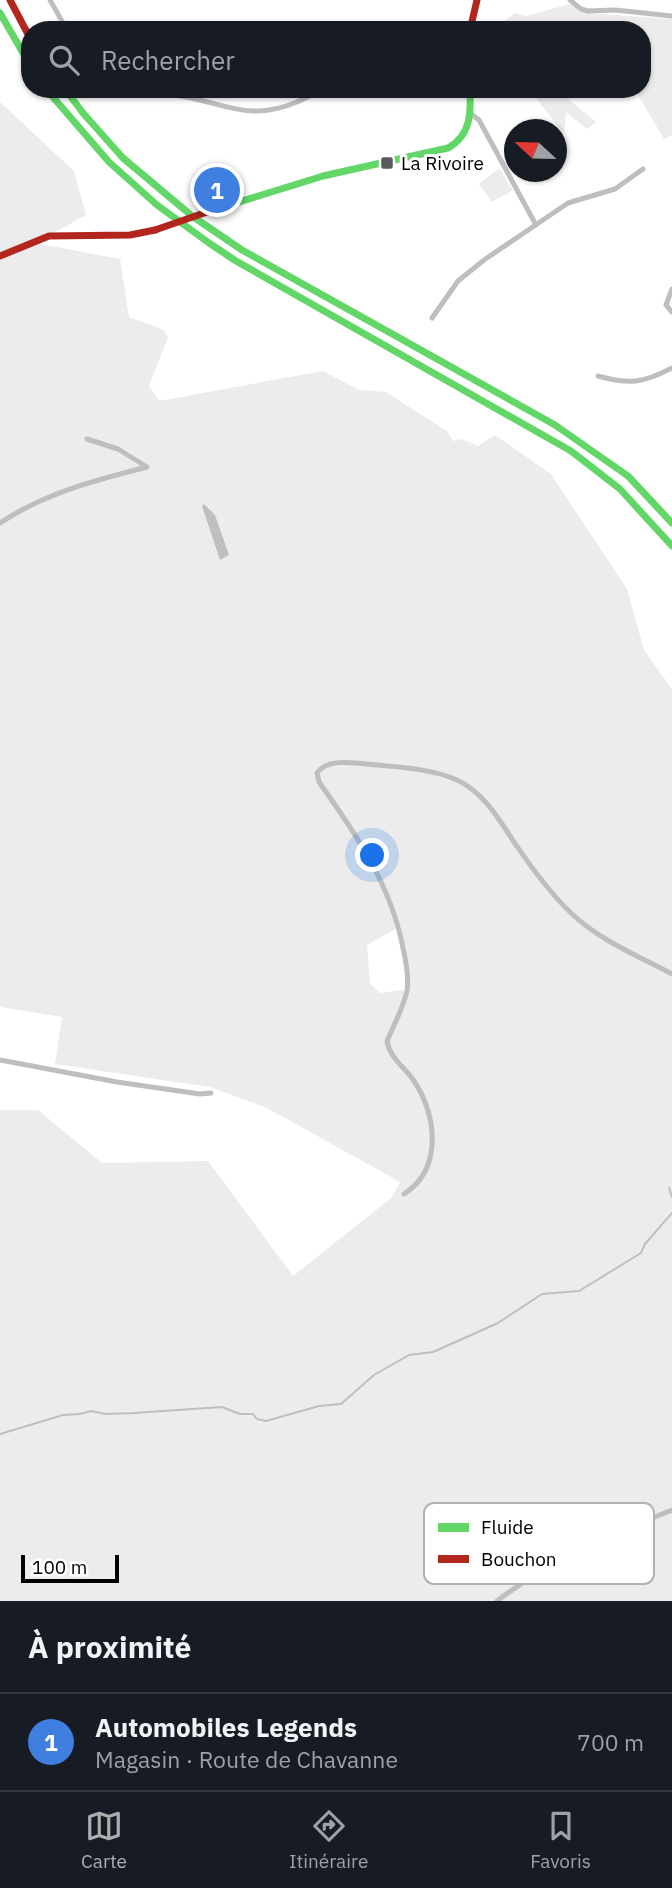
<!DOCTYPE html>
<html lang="fr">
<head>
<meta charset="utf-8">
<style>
  :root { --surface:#171b24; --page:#242831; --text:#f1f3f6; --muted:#9ea1a6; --line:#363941; --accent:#adaeaf }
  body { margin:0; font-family:"IBM Plex Sans",sans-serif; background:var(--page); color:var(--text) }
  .compass { position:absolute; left:504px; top:119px; width:63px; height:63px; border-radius:50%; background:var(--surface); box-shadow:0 2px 5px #0004; rotate:292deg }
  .scale { position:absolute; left:21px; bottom:18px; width:98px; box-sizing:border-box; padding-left:7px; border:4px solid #000; border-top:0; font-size:19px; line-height:24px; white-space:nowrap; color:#000; -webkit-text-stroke:5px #fff; paint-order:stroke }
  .you { position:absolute; left:373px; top:856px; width:24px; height:24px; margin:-18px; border:5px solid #fff; border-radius:50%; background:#1a73e8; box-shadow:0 0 0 10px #1a73e833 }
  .badge { display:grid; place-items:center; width:46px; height:46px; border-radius:50%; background:var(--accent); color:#fff; font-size:23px; font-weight:700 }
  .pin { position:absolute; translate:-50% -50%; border:4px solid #fff; box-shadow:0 2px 7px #0006 }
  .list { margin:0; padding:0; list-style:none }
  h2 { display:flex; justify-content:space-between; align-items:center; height:91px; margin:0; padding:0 28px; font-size:30px }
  h2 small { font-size:23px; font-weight:400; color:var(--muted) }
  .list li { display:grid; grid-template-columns:46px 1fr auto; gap:21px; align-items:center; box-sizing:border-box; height:98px; padding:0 28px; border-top:2px solid var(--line) }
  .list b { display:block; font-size:26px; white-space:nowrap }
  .list p { margin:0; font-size:23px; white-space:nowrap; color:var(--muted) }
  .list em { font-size:23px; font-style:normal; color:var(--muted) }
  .icon { flex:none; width:38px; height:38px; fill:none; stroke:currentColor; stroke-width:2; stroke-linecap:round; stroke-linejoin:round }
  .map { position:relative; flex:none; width:672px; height:1601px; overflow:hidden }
  .search { position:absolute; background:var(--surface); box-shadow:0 2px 5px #0004; left:21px; right:21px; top:21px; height:77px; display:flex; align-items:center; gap:18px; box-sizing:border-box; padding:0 24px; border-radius:28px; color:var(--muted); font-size:26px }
  .sheet { height:189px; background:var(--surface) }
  nav { display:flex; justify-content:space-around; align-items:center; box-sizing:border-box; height:98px; border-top:2px solid var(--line); background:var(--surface); font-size:19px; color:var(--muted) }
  nav a { display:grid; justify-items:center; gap:4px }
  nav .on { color:var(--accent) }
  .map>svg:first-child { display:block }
  .green { fill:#ececec; fill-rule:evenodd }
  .water { fill:#bfbfbf }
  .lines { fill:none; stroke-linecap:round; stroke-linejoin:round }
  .stream { stroke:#bfbfbf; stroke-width:2 }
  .street { stroke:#bebebe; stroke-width:5 }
  .fast { stroke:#63d668; stroke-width:7 }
  .jam { stroke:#b3261e; stroke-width:7 }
  .jam-bridge { stroke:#b3261e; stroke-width:7 }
  .poi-dot { fill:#595959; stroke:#fff; stroke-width:2.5 }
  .labels { text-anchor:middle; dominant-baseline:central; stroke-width:6; stroke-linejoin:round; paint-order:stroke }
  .poi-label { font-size:19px; fill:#000; stroke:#fff; text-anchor:start }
  .key { fill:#fff; stroke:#b2b2b2; stroke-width:2 }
  .key-label { font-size:19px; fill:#000 }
</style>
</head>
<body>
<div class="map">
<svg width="672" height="1601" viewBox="0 0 672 1601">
  <rect width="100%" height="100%" fill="#fff"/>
  <g class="green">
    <polygon points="570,4 587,13 672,19 672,135 664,139 635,90 595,97 567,89 642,89 642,30 506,30 503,22 515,13 526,16"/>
    <polygon points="529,89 545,89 552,97 566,97 596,122 587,129 566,112 564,134"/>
    <path d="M0,102l74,69 12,44 -51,28 85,16 9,58 35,13 4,7 -19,49 10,15 164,-30 36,19 27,2 61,39 6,10 9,-2 16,7 17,-11 56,39 76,115 17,61 28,39v912h-672v-491h38l64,53 106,-2 85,115 98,-78 9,-16 -133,-74 -57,-21 -155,-23 7,-47 -62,-10zM401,926l9,63 -30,4 -10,-10 -3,-38z"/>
    <polygon points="498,169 504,172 502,173 513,190 492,202 479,184"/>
  </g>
  <polygon class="water" points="204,504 215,515 229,555 220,560 202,506"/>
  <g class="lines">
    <g class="stream">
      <polyline points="669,1188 672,1197"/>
      <polyline points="0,1434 63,1415 80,1414 91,1411 106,1414 134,1413 222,1407 240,1414 253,1414 257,1419 266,1421 319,1406 341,1404 374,1375 409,1355 433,1352 498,1323 542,1294 579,1291 641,1253 645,1244 672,1213"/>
    </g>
    <g class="street">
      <polyline points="50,0 67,30"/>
      <polyline points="570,0 581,9 588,11 615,10 672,16"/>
      <path d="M112,89c23,3 46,3 69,7 46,8 68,26 116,6 8,-4 16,-7 23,-13"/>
      <polyline points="470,113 479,120 536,225"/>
      <polyline points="672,289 666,305 672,312"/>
      <polyline points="432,318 458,281 484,260 568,203 615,189 643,169"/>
      <path d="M598,376c32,9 45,7 74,-8"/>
      <path d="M0,523c45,-30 96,-43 147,-56l-29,-18 -31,-10"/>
      <polyline points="0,1060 117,1082 200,1094 211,1093"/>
      <path d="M404,1194c39,-25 33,-79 10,-113 -9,-14 -24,-22 -27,-40 7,-16 16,-33 20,-50 2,-13 -1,-30 -4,-43 -12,-63 -47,-114 -84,-166l-2,-9c11,-15 34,-10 50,-9 29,3 63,4 90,16 26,12 42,39 57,62 17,25 36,51 57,71 28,27 67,43 101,61"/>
      <path d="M497,1601c52,-40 114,-67 175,-91"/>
    </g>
    <g class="fast">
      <polyline points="0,13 30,65"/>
      <polyline points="46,89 109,162 157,205 209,243 236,261 571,451 620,489 672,546"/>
      <polyline points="65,89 83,113 123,158 192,216 242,250 555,425 628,476 672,523"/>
      <path d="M210,211l113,-35 125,-28c23,-13 23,-35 22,-59"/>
    </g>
    <g class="jam">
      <polyline points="10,0 30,38"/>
      <polyline points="470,30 477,0"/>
      <polyline points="0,256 49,236 130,235 155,230"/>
    </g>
    <polyline class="jam-bridge" points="155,230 210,211"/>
  </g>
  <rect class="poi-dot" x="380" y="156" width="14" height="14" rx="3.5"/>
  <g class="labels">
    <g class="poi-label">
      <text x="401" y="163">La Rivoire</text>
    </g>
  </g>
  <rect x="424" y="1503" width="230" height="81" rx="10" class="key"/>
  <rect x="438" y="1523" width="31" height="9" fill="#63d668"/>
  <rect x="438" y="1555" width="31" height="8" fill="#b3261e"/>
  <g class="key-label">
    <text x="481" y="1534">Fluide</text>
    <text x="481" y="1566">Bouchon</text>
  </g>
</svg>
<svg class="compass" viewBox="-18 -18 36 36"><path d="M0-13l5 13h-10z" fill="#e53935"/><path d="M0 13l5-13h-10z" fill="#9ea1a6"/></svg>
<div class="scale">100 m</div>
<div class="you"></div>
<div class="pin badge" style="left:217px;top:190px;background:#3f7fe0">1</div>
<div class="search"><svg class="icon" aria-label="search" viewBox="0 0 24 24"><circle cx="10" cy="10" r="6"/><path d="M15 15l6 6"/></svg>Rechercher</div>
</div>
<section class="sheet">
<h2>À proximité<small></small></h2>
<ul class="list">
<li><span class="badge" style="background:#3f7fe0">1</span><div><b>Automobiles Legends</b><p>Magasin · Route de Chavanne</p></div><em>700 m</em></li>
</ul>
</section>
<nav>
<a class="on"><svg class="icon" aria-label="map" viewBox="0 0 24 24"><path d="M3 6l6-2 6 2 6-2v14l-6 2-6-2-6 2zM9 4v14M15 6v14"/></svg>Carte</a>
<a><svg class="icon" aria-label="directions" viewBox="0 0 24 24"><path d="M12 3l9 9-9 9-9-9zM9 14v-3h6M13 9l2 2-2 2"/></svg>Itinéraire</a>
<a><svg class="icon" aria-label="saved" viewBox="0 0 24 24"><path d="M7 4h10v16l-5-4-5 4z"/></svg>Favoris</a>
</nav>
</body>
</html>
